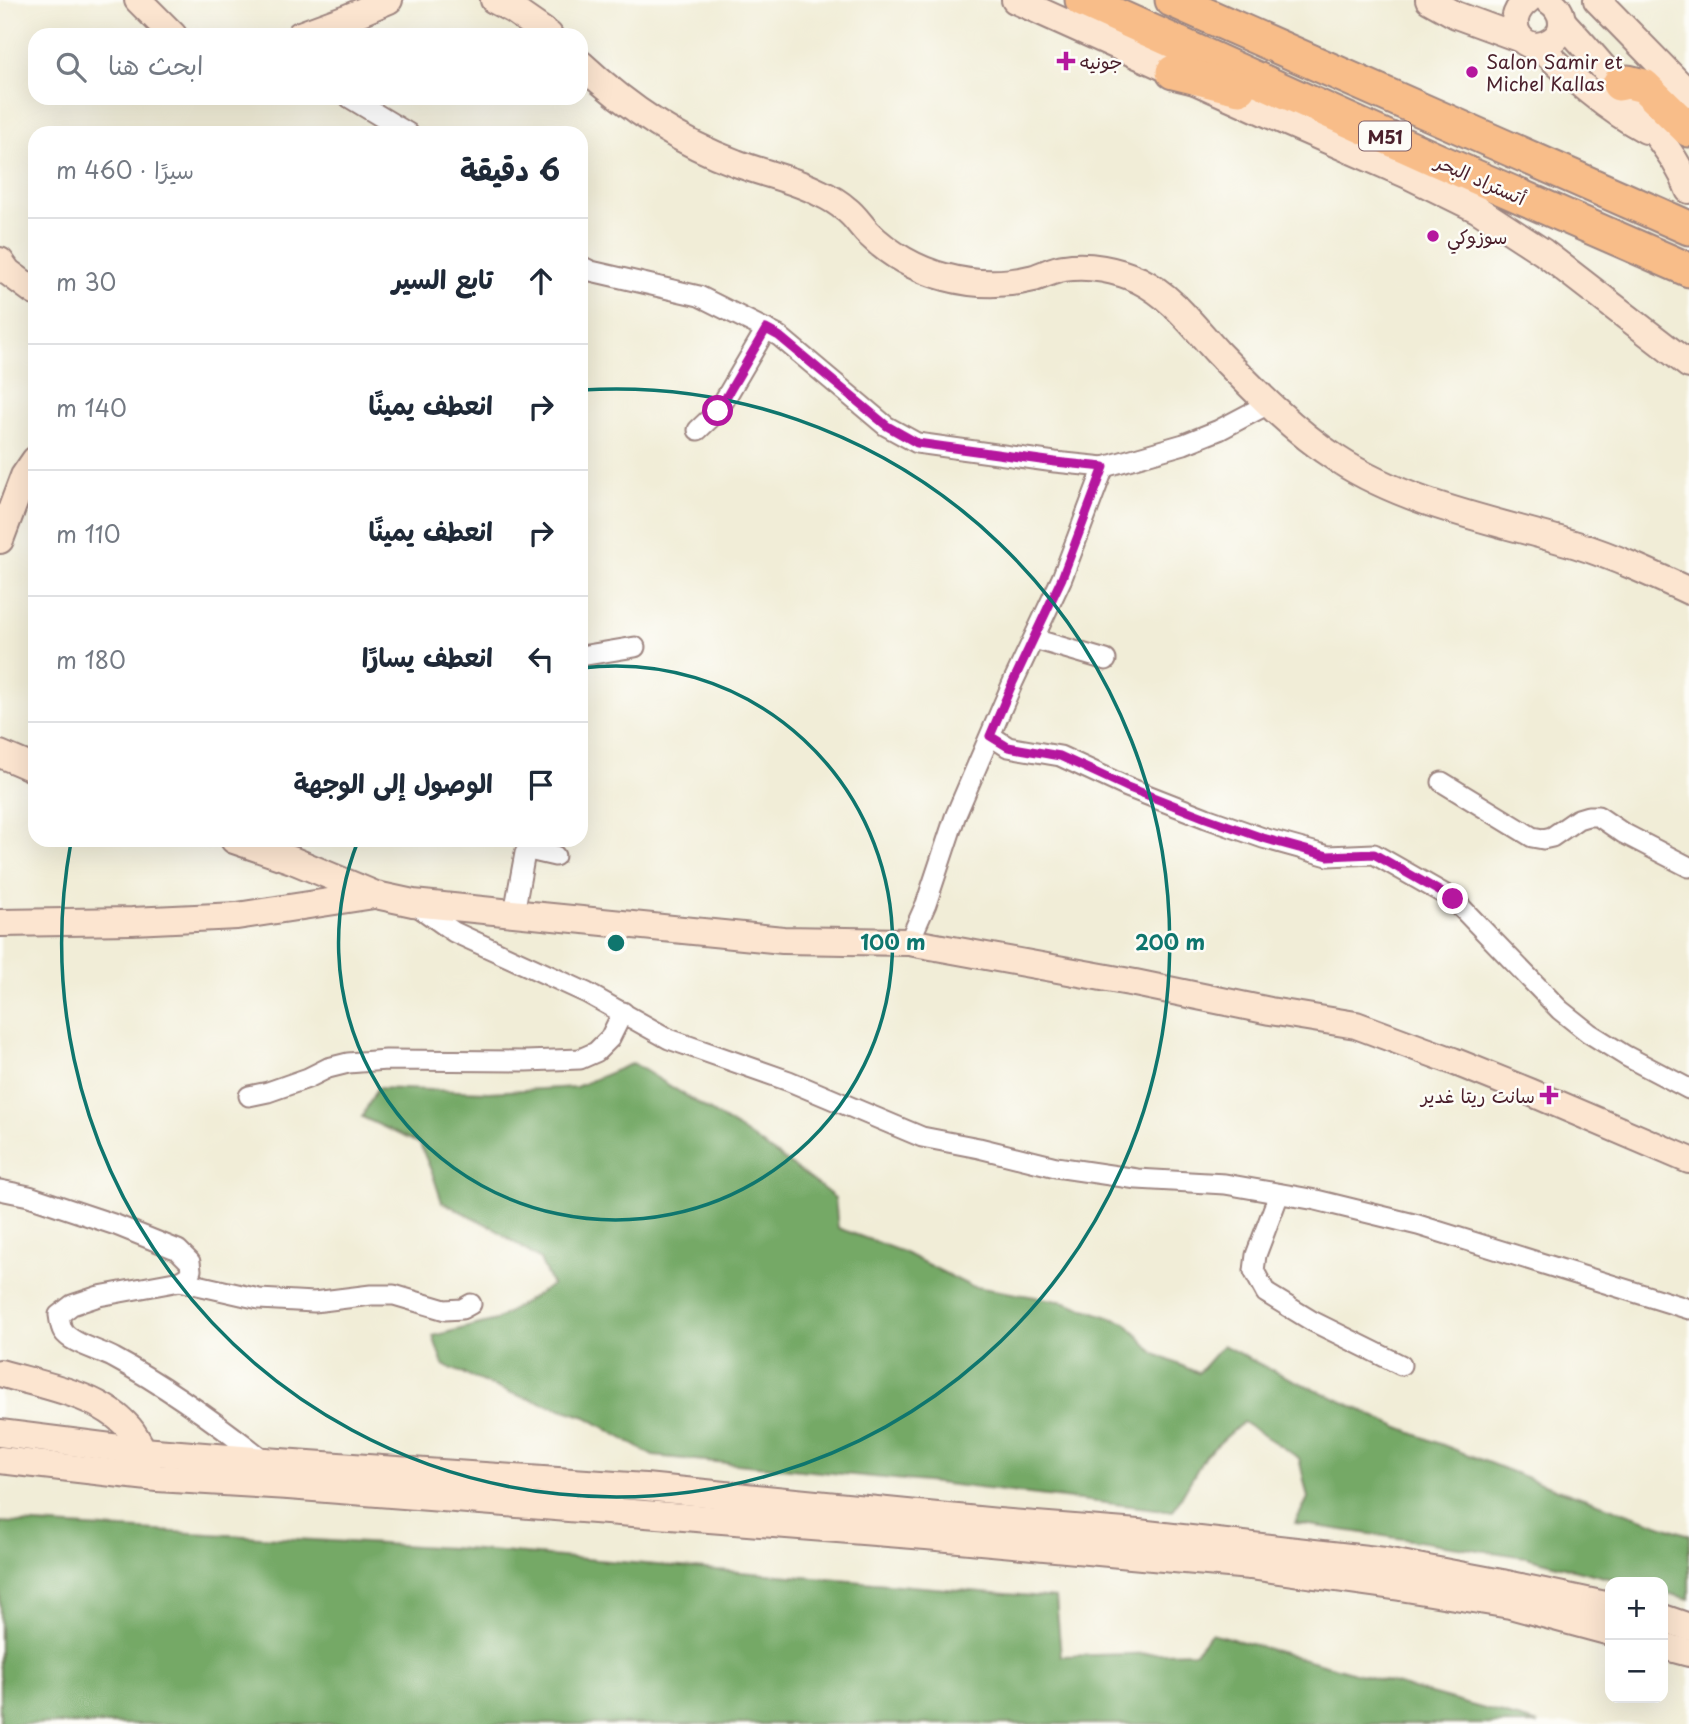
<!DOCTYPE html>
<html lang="ar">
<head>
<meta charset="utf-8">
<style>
  :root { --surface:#fff; --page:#f2f2f3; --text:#1f2937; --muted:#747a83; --line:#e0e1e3 }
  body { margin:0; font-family:"Playpen Sans","Playpen Sans Arabic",sans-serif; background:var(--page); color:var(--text); direction:rtl }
  .controls { position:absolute; right:21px; bottom:21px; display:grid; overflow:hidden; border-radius:14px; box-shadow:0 7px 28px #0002 }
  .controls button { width:63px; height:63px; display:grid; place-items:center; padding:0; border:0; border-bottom:2px solid var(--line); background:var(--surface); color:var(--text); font:35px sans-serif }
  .stop { position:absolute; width:21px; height:21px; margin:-16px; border:5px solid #b5179e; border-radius:50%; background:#fff }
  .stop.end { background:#b5179e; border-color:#fff; box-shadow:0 2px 7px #0008 }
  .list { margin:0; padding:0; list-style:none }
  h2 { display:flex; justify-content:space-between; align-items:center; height:91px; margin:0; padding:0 28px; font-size:30px }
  h2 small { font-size:23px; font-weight:400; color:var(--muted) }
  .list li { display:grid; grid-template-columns:46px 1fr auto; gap:21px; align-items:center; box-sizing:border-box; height:126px; padding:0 28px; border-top:2px solid var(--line) }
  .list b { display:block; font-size:26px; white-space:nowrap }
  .list em { font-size:23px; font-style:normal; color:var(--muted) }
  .icon { flex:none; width:38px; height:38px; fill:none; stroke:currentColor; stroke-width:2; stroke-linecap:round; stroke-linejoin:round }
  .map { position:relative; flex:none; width:1689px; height:1724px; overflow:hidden; direction:ltr }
  .search { position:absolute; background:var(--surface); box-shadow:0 7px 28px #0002; left:28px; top:28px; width:560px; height:77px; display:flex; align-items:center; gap:18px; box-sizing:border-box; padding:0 24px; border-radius:21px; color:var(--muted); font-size:26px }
  .panel { position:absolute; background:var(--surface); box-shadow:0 7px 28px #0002; left:28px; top:126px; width:560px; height:721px; border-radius:21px; direction:rtl }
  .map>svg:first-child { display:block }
  .forest { fill:#74a966; stroke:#5f6448; stroke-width:2 }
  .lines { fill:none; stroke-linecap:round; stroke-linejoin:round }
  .street-casing { stroke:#9e8681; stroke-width:23 }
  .secondary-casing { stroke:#9e8681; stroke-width:30 }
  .highway-casing { stroke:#9e8681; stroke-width:37 }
  .street { stroke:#fff; stroke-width:19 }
  .secondary { stroke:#fce5d0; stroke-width:26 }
  .highway { stroke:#f8bd89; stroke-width:33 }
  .route { stroke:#b5179e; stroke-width:9 }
  .ring { fill:none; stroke:#0f766e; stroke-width:3.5 }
  .poi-dot { fill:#b5179e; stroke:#fdfcf7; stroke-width:2.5 }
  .labels { text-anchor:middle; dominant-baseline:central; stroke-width:5; stroke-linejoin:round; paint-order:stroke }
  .shield { fill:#fdfcf7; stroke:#806168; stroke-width:2 }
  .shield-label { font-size:18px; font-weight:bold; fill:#4a1f2b }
  .poi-label { font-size:19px; fill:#4a1f2b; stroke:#fdfcf7; text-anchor:start }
  .street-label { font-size:19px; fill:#4a1f2b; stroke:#fdfcf7 }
  .centre { fill:#0f766e; stroke:#fdfcf7; stroke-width:3.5 }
  .ring-label { font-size:21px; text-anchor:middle; font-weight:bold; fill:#0f766e; stroke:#fdfcf7; stroke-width:5; stroke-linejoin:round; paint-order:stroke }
</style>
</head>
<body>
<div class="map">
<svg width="1689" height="1724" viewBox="0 0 1689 1724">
  <rect width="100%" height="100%" fill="#fdfcf7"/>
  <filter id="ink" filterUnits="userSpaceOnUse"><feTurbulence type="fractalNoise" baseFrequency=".0143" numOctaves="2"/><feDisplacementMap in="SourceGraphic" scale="14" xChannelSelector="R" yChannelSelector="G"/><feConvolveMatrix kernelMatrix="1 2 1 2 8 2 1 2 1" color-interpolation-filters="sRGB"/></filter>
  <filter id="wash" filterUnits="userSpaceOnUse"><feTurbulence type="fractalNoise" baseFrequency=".00686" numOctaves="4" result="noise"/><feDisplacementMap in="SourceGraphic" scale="28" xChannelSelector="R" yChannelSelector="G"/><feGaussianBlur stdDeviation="1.57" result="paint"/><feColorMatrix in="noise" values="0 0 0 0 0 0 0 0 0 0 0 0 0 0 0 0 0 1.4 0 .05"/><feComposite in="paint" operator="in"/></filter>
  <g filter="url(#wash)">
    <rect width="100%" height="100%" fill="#f1edd7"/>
    <g class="forest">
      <path d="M633,1063c69,43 139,84 202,135l3,30 65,24 67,34 95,16 61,21 29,31 43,19 25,-28 46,24 70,31 58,27 141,55 151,53v64l-26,-7v-10h-40l-97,-25 -231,-34 13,-25 -9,-40 -56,-36 -38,34 -32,55 -237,-28 -283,-27 -67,-39 -81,-26 -62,-26 -10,-29 63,-16 56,-35 -12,-25 -48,-33 -50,-25 -9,-27 -13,-31 -58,-27 15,-29 111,4 88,-5z"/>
      <polygon points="0,1522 452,1548 1056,1598 1061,1656 1195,1652 1211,1633 1539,1724 0,1724"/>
    </g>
  </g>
  <g filter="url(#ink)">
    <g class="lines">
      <defs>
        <g id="street">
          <polyline points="350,98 408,133"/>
          <polyline points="581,266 591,271 699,296 779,336 886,426 917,443 1055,462 1104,467 1184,444 1219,430 1270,403"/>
          <polyline points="698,430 718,411 766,329"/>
          <polyline points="1034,639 1106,660"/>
          <polyline points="581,656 635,647"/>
          <polyline points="991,736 1008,747 1060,756 1127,787 1206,818 1263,838 1328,856 1374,854 1453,899 1560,1010 1589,1033 1626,1056 1689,1089"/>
          <polyline points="1442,782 1532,837 1543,839 1552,837 1578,819 1588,816 1598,816 1623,833 1689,867"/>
          <polyline points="413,903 454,932 587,993 669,1039 789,1081 922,1137 979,1148 1056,1167 1137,1179 1225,1184 1316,1200 1418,1225 1689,1309"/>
          <polyline points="514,913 525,853 529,850 555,856"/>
          <polyline points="909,942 926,904 955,817 1013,682 1062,578 1104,467"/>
          <polyline points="249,1096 268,1092 308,1078 328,1068 348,1063 386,1060 526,1061 580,1059 596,1052 610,1038 623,1012"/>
          <path d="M0,1190l29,6 87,29 62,25 12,12 1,8 -3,6 -8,5 -81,15 -27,9 -13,10c1,5 1,11 4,16 8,13 37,19 51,27 54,29 103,65 151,103"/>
          <polyline points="1279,1194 1256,1255 1254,1271 1266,1293 1312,1321 1401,1365"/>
          <polyline points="180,1281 259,1299 314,1302 371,1295 394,1295 445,1310 462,1309 471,1304"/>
        </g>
        <g id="secondary">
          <polyline points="138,0 173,35"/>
          <polyline points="494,0 513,10 549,35"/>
          <polyline points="1015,0 1284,121 1408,175 1477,209 1543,252 1689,365"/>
          <polyline points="1429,0 1456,15 1521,39"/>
          <path d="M1528,0c-30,22 -3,59 23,41 7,-4 11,-11 11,-18 0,-11 -6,-18 -14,-23"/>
          <polyline points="1597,0 1689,94"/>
          <path d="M1562,21c33,36 66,73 94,113 14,19 25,34 33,56"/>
          <polyline points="300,35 349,17 389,0"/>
          <path d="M1539,46c32,31 67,63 107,84"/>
          <path d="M581,64c45,42 97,78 155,99 28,11 58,16 84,30 9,4 19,10 27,17 8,6 14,16 21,23 21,21 49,37 77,44 29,8 61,8 89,1 10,-3 20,-9 30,-10 25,-4 53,2 75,12 34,17 54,46 79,73 36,37 76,78 119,106 70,46 160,62 240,86 38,12 75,29 112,46"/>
          <polyline points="0,261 8,272 35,292"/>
          <polyline points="0,540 24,476 35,460"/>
          <polyline points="0,754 35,769"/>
          <polyline points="234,840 292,860 376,895 413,903 783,940 909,942 1135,983 1270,1011 1356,1025 1453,1061 1530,1092 1689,1160"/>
          <polyline points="0,923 132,921 237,916 374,895"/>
          <path d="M0,1373c41,12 100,21 129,55 8,9 13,22 19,33"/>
          <polyline points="0,1433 143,1451 265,1461 645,1487 998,1522 1138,1533 1385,1561 1502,1583 1610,1606"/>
          <polyline points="0,1460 157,1478 288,1486 926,1536 1250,1566 1400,1587 1510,1605 1610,1632"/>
          <polyline points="1663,1618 1689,1627"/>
          <polyline points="1663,1646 1689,1653"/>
        </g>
        <g id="highway">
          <polyline points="1082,0 1437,160 1689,270"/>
          <polyline points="1172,0 1689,228"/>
          <polyline points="1173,72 1239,88"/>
          <polyline points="1619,84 1628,82 1644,86 1689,130"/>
        </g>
      </defs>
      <use href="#street" class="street-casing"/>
      <use href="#secondary" class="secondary-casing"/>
      <use href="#highway" class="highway-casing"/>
      <use href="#street" class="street"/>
      <use href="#secondary" class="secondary"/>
      <use href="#highway" class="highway"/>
    </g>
  </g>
  <g class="lines" filter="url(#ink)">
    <polyline class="route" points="718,411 766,329 779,336 887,426 917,443 1055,462 1104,467 1062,578 1013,682 990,736 1008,747 1060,756 1127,787 1206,818 1263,838 1328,856 1374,854 1453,899"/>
  </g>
  <g class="ring">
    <path d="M582 668A277 277 0 1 1 358 841"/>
    <path d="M582 390A554 554 0 1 1 71 842"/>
  </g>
  <g class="poi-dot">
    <path d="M1062.5 50.5h7v7h7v7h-7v7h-7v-7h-7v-7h7z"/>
    <circle cx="1472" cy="72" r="7"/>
    <circle cx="1433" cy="236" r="7"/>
    <path d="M1545.5 1084.5h7v7h7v7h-7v7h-7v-7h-7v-7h7z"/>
  </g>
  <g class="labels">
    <rect class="shield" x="1359" y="121.5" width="52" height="29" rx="5"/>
    <g class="shield-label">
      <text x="1385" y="136">M51</text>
    </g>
    <g class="poi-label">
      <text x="1080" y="61">جونيه</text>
      <text x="1486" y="61">Salon Samir et<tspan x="1486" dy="22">Michel Kallas</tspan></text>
      <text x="1447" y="236">سوزوكي</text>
      <text x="1535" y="1095" text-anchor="end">سانت ريتا غدير</text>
    </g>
    <g class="street-label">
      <text transform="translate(1481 179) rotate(24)">أتستراد البحر</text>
    </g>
  </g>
  <circle cx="616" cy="943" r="10" class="centre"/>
  <g class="ring-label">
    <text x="893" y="950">100 m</text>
    <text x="1170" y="950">200 m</text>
  </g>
</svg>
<div class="controls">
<button>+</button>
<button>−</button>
</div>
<div class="stop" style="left:718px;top:411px"></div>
<div class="stop end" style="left:1453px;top:899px"></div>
<div class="search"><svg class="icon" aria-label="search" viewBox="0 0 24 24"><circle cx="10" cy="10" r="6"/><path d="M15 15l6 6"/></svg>ابحث هنا</div>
<section class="panel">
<h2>6 دقيقة<small>سيرًا · 460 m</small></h2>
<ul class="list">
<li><svg class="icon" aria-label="ahead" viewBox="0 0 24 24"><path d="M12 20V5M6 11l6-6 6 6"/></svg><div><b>تابع السير</b></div><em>30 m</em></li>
<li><svg class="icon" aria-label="right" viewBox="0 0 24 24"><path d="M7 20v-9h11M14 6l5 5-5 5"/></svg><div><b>انعطف يمينًا</b></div><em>140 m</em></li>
<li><svg class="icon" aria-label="right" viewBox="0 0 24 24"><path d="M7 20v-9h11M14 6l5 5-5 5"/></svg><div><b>انعطف يمينًا</b></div><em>110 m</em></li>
<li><svg class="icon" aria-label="left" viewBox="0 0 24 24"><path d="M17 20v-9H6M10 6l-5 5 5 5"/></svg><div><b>انعطف يسارًا</b></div><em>180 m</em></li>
<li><svg class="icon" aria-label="arrive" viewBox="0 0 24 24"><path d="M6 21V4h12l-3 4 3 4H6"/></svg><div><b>الوصول إلى الوجهة</b></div></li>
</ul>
</section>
</div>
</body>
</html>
